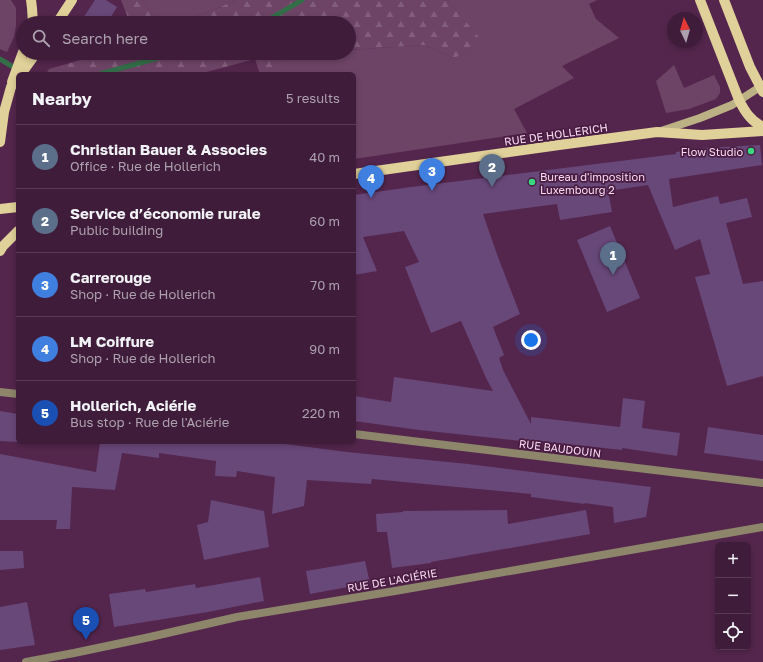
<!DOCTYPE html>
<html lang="en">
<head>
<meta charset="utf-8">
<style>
  :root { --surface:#3f1c3a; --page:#462542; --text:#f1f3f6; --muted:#ada1af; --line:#583a54; --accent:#1a73e8 }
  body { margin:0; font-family:"Golos Text",sans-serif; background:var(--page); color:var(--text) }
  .controls { position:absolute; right:12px; bottom:12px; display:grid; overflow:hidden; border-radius:6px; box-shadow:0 2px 6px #0003 }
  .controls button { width:36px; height:36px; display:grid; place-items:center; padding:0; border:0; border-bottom:1px solid var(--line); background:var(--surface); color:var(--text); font:20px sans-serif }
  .compass { position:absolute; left:667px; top:12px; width:36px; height:36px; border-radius:50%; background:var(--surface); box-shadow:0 2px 6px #0003; rotate:355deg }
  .you { position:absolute; left:531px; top:340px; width:14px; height:14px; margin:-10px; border:3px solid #fff; border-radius:50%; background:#1a73e8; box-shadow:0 0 0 6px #1a73e833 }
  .badge { display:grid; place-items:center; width:26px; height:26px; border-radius:50%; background:var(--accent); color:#fff; font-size:13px; font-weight:700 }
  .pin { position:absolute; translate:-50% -33px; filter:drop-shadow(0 1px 2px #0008) }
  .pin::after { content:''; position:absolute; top:21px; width:14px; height:12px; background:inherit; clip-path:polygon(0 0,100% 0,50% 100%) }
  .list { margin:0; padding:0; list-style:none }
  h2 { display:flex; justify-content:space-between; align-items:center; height:52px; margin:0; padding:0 16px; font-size:17px }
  h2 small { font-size:13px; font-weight:400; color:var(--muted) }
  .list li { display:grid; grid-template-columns:26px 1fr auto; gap:12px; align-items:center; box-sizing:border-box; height:64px; padding:0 16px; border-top:1px solid var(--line) }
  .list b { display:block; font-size:15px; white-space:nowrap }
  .list p { margin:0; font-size:13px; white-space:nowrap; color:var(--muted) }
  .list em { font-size:13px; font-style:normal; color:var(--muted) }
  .icon { flex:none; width:22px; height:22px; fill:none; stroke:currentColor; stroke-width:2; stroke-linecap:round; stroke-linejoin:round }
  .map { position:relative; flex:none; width:763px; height:662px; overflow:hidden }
  .search { position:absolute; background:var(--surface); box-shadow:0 2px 6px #0003; left:16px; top:16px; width:340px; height:44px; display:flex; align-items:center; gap:10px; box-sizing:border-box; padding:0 14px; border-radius:22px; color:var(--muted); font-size:15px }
  .panel { position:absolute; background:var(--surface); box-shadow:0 2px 6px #0003; left:16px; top:72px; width:340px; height:372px; border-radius:6px }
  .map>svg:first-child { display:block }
  .green { fill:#6e4466 }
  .forest { fill:url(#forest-firs) }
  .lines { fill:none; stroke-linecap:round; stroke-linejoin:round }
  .stream { stroke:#336e48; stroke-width:5 }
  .building { fill:#684779 }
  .minor { stroke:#8d866b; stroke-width:8 }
  .secondary { stroke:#bcb085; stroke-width:8 }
  .primary { stroke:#e0d099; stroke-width:10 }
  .poi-dot { fill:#39d87f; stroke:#491c42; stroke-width:1.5 }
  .labels { text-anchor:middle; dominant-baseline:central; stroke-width:3.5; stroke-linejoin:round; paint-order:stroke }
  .street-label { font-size:11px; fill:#f8dbf1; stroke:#491c42 }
  .poi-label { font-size:11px; fill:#f8dbf1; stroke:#491c42; text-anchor:end }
</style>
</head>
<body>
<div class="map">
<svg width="763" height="662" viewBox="0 0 763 662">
  <defs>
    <pattern id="forest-firs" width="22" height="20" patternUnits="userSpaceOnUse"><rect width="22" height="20" fill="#6e4466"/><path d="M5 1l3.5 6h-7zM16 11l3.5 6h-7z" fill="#835e7c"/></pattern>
  </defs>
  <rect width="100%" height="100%" fill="#54264d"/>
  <g class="green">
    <polygon points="0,0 11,0 16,8 16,26 14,37 7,52 0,49"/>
    <polygon points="142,0 236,0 182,23 157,23"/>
    <polygon points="447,0 597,0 589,4 596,19 619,38 562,66 574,78 514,109 527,133 354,159 354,74 280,74 279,63 308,53 349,53 349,50 424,45 454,58 484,44"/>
    <polygon points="674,65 684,88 714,75 720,87 720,93 716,99 689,109 666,113 656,81"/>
  </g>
  <g class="forest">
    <polygon points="121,0 142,0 157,23 130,23"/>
    <polygon points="236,0 447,0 485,44 454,58 424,45 349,50 349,23 182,23"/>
    <polygon points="105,53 308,53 280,63 280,74 260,74 255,59 199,74 46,74 49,69"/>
  </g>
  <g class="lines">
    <g class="stream">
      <polyline points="261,23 270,19 302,0"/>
      <polyline points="0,59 18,70"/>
      <polyline points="100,74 176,53"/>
    </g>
  </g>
  <g class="building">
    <polygon points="95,0 106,0 117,7 107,23 80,23"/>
    <polygon points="760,145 762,165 669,179 673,207 718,196 720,204 747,198 752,217 726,223 743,284 763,281 763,376 727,386 695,277 710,274 700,239 675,250 648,185 608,191 612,212 560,220 557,204 483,214 498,257 520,314 493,327 504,355 499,358 503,370 531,424 531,417 620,427 623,398 645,401 642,428 680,433 677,456 622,448 622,450 530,440 530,442 419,430 354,421 354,396 391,402 394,377 493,391 486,378 461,321 431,333 405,267 419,262 404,231 363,237 377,271 354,275 354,195 411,187 676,154 676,152 705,148"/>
    <polygon points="610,226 640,298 607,312 577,240"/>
    <polygon points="0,411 18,414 18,442 0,441"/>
    <polygon points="708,427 763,435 763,461 704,453"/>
    <polygon points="100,442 270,442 347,452 468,464 651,487 646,517 614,523 613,507 584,503 585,504 531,497 531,494 372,479 371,484 307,480 304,506 272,514 275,477 237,471 236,477 215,476 216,461 159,453 159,458 122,453 115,490 72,487 70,529 56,529 57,520 0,520 0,454 96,472"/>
    <polygon points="211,500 264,511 269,547 204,560 197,525 208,522"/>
    <polygon points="507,510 508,524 586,510 590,534 431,562 431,563 392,568 387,532 377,532 376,514 403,512 403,511"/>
    <polygon points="0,551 23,551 24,568 0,570"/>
    <polygon points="365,561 370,583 310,594 306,571"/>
    <polygon points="260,577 264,601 208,612 114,627 109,594 145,589 146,592 195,584 196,588"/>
    <polygon points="27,602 35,645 0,650 0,607"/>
  </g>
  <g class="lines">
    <g class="minor">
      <polyline points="0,392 18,394"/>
      <polyline points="354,434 763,483"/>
      <polyline points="26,662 74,653 150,637 237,617 395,591 763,527"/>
    </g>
    <polyline class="secondary" points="661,131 700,118 732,105 763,85"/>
    <g class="primary">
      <polyline points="31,0 32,8 33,23"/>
      <path d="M700,0l39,100c6,12 12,21 24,27"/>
      <polyline points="724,0 750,67 763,92"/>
      <polyline points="57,23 72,0"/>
      <polyline points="21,74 36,53"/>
      <polyline points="12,82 23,52"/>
      <polyline points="0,142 4,112 11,87 18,78"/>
      <polyline points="354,174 559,145 657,132 702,135 763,131"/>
      <polyline points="0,209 18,207"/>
      <polyline points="0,251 3,246 18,231"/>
    </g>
  </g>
  <g class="poi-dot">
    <circle cx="751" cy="151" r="4"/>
    <circle cx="532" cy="182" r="4"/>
  </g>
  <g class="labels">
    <g class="street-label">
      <text transform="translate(556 134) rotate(-8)">RUE DE HOLLERICH</text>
      <text transform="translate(560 448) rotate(7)">RUE BAUDOUIN</text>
      <text transform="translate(392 580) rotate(-10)">RUE DE L'ACIÉRIE</text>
    </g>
    <g class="poi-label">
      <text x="743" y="151">Flow Studio</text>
      <text x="540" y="176" text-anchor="start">Bureau d'imposition<tspan x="540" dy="13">Luxembourg 2</tspan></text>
    </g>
  </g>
</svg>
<div class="controls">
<button>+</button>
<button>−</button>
<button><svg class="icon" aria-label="locate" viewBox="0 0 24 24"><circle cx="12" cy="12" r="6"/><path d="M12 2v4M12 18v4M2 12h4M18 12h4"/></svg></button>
</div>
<svg class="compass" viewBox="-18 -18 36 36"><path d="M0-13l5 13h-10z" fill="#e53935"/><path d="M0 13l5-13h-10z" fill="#ada1af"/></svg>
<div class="you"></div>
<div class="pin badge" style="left:613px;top:275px;background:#5c6f8a">1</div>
<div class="pin badge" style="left:492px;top:187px;background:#5c6f8a">2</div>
<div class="pin badge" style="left:432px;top:191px;background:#3f7fe0">3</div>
<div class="pin badge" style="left:371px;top:198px;background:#3f7fe0">4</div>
<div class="pin badge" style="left:86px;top:640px;background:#1a4fb4">5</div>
<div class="search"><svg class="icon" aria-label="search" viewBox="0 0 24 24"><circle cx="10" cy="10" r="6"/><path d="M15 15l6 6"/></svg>Search here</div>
<section class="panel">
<h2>Nearby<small>5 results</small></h2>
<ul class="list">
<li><span class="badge" style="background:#5c6f8a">1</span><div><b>Christian Bauer &amp; Associes</b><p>Office · Rue de Hollerich</p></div><em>40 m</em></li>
<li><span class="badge" style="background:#5c6f8a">2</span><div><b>Service d’économie rurale</b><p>Public building</p></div><em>60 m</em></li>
<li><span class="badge" style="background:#3f7fe0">3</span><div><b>Carrerouge</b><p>Shop · Rue de Hollerich</p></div><em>70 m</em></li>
<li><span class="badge" style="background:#3f7fe0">4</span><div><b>LM Coiffure</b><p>Shop · Rue de Hollerich</p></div><em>90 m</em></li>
<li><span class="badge" style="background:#1a4fb4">5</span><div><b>Hollerich, Aciérie</b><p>Bus stop · Rue de l'Aciérie</p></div><em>220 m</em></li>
</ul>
</section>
</div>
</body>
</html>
